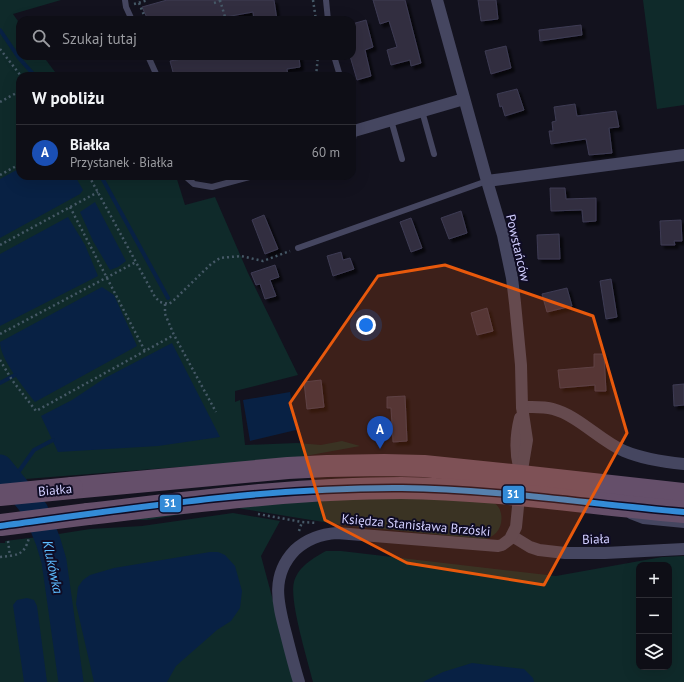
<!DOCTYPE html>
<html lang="pl">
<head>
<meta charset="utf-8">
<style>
  :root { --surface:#0e0e16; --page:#1c1c23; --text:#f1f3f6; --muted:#9b9ca1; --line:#2e2e35; --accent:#b45309 }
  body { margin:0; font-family:"PT Sans",sans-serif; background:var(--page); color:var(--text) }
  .controls { position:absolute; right:12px; bottom:12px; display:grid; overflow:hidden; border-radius:8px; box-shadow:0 4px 16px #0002 }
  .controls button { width:36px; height:36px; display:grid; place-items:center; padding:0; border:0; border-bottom:1px solid var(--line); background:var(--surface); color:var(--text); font:20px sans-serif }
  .you { position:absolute; left:366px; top:325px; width:14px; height:14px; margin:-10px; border:3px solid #fff; border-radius:50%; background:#1a73e8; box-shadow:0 0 0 6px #1a73e833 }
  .badge { display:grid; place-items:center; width:26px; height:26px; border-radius:50%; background:var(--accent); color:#fff; font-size:13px; font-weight:700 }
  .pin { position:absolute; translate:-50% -33px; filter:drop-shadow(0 1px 2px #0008) }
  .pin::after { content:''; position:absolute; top:21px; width:14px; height:12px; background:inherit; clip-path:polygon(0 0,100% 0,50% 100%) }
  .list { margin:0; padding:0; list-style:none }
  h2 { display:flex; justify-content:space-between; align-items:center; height:52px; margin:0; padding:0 16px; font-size:17px }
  h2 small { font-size:13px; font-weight:400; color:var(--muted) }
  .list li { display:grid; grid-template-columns:26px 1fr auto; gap:12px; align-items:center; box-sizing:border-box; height:56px; padding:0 16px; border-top:1px solid var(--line) }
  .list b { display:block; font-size:15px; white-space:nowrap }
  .list p { margin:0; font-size:13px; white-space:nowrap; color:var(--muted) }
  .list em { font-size:13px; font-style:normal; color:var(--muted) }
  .icon { flex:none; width:22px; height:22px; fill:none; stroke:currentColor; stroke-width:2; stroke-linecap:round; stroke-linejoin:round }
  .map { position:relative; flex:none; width:684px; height:682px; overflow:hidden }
  .search { position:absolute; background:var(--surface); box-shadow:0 4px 16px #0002; left:16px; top:16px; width:340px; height:44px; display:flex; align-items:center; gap:10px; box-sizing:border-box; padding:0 14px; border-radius:12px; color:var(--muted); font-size:15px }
  .panel { position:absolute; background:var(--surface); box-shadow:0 4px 16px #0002; left:16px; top:72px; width:340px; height:108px; border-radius:12px }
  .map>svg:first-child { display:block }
  .green { fill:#0f2a2a; fill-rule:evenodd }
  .water { fill:#082144 }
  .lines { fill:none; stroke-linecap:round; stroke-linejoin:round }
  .stream { stroke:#082144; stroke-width:4 }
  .river { stroke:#082144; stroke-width:25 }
  .building { fill:#312f41; stroke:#3e3b53; filter:url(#shadow) }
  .path { stroke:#465967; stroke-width:2.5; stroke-dasharray:2 3; stroke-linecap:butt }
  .lane { stroke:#454660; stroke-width:6 }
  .street { stroke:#454660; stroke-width:12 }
  .highway { stroke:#654f6a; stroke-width:22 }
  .highway-bridge { stroke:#654f6a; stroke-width:22 }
  .bus-1-casing { stroke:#0f0c24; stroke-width:9 }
  .bus-1 { stroke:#338bd7; stroke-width:6 }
  .marked { fill:#e8590c; fill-opacity:0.2; stroke:#e8590c; stroke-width:3; stroke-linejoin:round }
  .labels { text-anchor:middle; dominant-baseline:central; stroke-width:4; stroke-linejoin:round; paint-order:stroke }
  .street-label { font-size:13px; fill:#d2cfff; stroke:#0f0c24 }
  .water-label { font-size:14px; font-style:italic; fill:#5dbcff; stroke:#0f0c24 }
  .line-badge { stroke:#0f0c24; stroke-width:1.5 }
  .badge-label { font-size:11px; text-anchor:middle; font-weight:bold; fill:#fff }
</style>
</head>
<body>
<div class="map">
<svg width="684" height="682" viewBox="0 0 684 682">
  <defs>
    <filter id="shadow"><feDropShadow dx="3.5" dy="3.5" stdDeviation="1" flood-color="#0009"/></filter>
  </defs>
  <rect width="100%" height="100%" fill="#13121e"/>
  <g class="green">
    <polygon points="0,0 61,0 13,14 20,24 20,56 43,56 58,76 20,76 20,176 176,176 185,205 215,197 248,273 298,375 235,391 235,402 240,400 245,445 297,443 321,445 342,441 360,446 294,458 0,481"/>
    <polygon points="643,0 684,0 684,105 657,109"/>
    <path d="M355,495h48l82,3c6,3 13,6 15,12 5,14 -3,28 -17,29l-141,-14 -105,-17 -9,-1 -81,13h-16l138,-20z"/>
    <polygon points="233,513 280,521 261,556 295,682 0,682 0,543 5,543 5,541 46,536 90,529 142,526"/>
    <path d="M326,551h15l215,25 106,-19 22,-1v126h-371c-5,-21 -24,-81 -19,-100 4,-15 19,-24 32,-31zM639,565h30v102h-30z"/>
  </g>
  <g class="water">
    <polygon points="20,168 20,176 75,176 83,190 80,194 0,238 0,179"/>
    <polygon points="95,202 126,261 118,267 110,270 93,241 80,212"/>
    <polygon points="68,217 85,245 98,276 0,326 0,254"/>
    <path d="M102,287l12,8 23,51 -102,56c-11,-14 -35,-43 -35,-60z"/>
    <polygon points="172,343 220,437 158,446 58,452 41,416 72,400 105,378"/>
    <polygon points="290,392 296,430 250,441 243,400"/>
    <polygon points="210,552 218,552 225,555 235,566 242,591 240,608 231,621 217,630 176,666 167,682 94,682 76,604 78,587 83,580 90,575 114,568"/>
    <polygon points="27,598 34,600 37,606 47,682 24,682 13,605 17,600"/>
    <polygon points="472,663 524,669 533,678 534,682 423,682 443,672"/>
  </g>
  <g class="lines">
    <g class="stream">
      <polyline points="0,30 19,58 35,76"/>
      <polyline points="101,176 168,298"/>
      <polyline points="0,383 15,375"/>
      <polyline points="12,481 34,450 53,440"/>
    </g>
    <polyline class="river" points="0,467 36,511 48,541 54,561 71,682"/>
  </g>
  <g class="building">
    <polygon points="167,0 274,0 277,20 254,20 253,12 209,20 148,20 142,7"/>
    <polygon points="373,0 405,0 421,63 411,66 410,60 391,65 387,50 397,47 389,21 380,24"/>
    <polygon points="478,0 496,0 498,19 481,21"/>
    <polygon points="366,20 373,47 365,50 371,76 357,80 350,56 352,56 352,24"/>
    <polygon points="581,25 582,35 540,41 539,30"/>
    <polygon points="506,46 511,68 491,74 485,51"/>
    <polygon points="199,56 299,56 300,67 287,69 288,76 174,76 170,61"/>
    <polygon points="517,89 524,110 505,116 502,106 500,107 497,94"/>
    <polygon points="575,104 577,116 616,111 619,127 609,128 612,153 589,155 586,139 551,144 549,131 553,131 552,122 556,121 554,107"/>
    <polygon points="550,188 565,188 566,199 596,198 596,221 583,222 582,210 551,211"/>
    <polygon points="461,211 467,233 449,239 441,218"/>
    <polygon points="264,215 278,249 265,254 252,220"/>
    <polygon points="411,218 422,248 411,252 400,222"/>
    <polygon points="681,220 682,241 674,241 675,245 661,245 660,221"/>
    <polygon points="559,234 560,259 538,259 537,235"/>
    <polygon points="341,252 343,260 350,258 354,269 333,276 327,256"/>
    <polygon points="275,265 279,277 270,280 276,296 265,299 260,284 256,285 251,273"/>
    <polygon points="611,279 617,317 606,319 600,281"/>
    <polygon points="567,288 572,306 547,312 542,294"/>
    <polygon points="487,308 493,331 477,335 471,313"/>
    <polygon points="594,354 604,354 606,391 595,391 595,385 560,388 558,370 594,367"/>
    <polygon points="321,380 324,407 307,409 304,382"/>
    <polygon points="684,384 684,405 674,406 673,385"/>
    <polygon points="405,396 407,441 393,442 391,408 387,408 387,397"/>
  </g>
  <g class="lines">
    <g class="path">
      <polyline points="220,0 225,17"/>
      <polyline points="313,0 316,20"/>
      <polyline points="139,3 146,20"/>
      <polyline points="214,3 223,0"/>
      <polyline points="134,4 148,0"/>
      <polyline points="0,49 21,76"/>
      <polyline points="316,76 318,56"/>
      <polyline points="0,102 20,91"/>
      <polyline points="0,175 20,164"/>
      <polyline points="89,176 155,297 160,302 169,304 174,300 211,264 220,258 241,256 263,261 290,251"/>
      <polyline points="70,207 145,351"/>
      <polyline points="0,245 98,192"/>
      <polyline points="165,304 165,314 174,335 216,412"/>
      <polyline points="0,334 136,262"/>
      <polyline points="0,360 12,380 36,411 174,335"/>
      <polyline points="258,514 302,522 317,523"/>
      <polyline points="299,531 302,522"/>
      <polyline points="8,541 10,556"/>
      <path d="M0,557c17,-2 24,-1 29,-19"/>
    </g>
    <g class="lane">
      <polyline points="125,0 126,7 132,20"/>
      <polyline points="326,0 328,20"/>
      <polyline points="148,56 157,76"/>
      <polyline points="334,56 340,76"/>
      <polyline points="422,111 434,154"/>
      <polyline points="391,120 402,159"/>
      <polyline points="352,124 354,131 352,148"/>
      <polyline points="185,176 194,184 212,187 253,176"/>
      <polyline points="298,248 487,181"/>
      <polyline points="630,516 643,521 684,525"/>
    </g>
    <g class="street">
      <polyline points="354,131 464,99"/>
      <polyline points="487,181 684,155"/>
      <path d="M522,407c10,0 21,-1 31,2 26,7 46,31 71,42 19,8 40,11 60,13"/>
      <path d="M519,467c-4,-16 -3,-33 1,-49"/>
      <polyline points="512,536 530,547 539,550 565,553 605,553 684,549"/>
      <path d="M299,682c-5,-16 -9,-32 -13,-48 -8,-30 -16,-58 9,-84 12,-11 26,-16 42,-17l161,13 4,-1 8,-6 6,-12 5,-51 6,-36 -5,-33 -1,-42 -6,-62 -3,-25 -9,-43 -16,-54 -50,-181"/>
    </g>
    <g class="highway">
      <polyline points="72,488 288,468 327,466 384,465 424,466 521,476 684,494"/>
      <path d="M88,514c104,-12 208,-26 313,-26 95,1 189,16 283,24"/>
    </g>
    <g class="highway-bridge">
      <polyline points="0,495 72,488"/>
      <polyline points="1,525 88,514"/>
    </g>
    <defs>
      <path id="bus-1" d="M0,526c133,-18 267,-39 402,-38 94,1 188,16 282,24"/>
    </defs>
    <use href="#bus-1" class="bus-1-casing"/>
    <use href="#bus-1" class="bus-1"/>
  </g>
  <path class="marked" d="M445,265l148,51 34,117 -83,152 -137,-22 -82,-43 -35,-117 88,-127z"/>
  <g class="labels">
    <g class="street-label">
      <text transform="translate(518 248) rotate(77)">Powstańców</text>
      <text transform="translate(55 490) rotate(-5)">Białka</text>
      <text transform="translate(416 525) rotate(5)">Księdza Stanisława Brzóski</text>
      <text transform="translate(596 539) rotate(-2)">Biała</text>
    </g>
    <g class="water-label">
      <text transform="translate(53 567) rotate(78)">Klukówka</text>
    </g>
  </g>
  <g class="line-badge">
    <rect x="502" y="485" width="23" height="19" rx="4" fill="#338bd7"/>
    <rect x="159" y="494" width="23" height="19" rx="4" fill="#338bd7"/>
  </g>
  <g class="badge-label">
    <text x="513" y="498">31</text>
    <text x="170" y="507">31</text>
  </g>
</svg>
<div class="controls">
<button>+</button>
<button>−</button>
<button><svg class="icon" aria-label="layers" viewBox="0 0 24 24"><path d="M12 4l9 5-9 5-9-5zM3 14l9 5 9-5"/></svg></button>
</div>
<div class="you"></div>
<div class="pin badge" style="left:380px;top:449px;background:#1a4fb4">A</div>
<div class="search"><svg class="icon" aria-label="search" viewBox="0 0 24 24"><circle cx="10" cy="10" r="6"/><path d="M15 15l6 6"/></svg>Szukaj tutaj</div>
<section class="panel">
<h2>W pobliżu<small></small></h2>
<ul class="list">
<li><span class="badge" style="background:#1a4fb4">A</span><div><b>Białka</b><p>Przystanek · Białka</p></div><em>60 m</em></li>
</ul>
</section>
</div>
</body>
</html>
